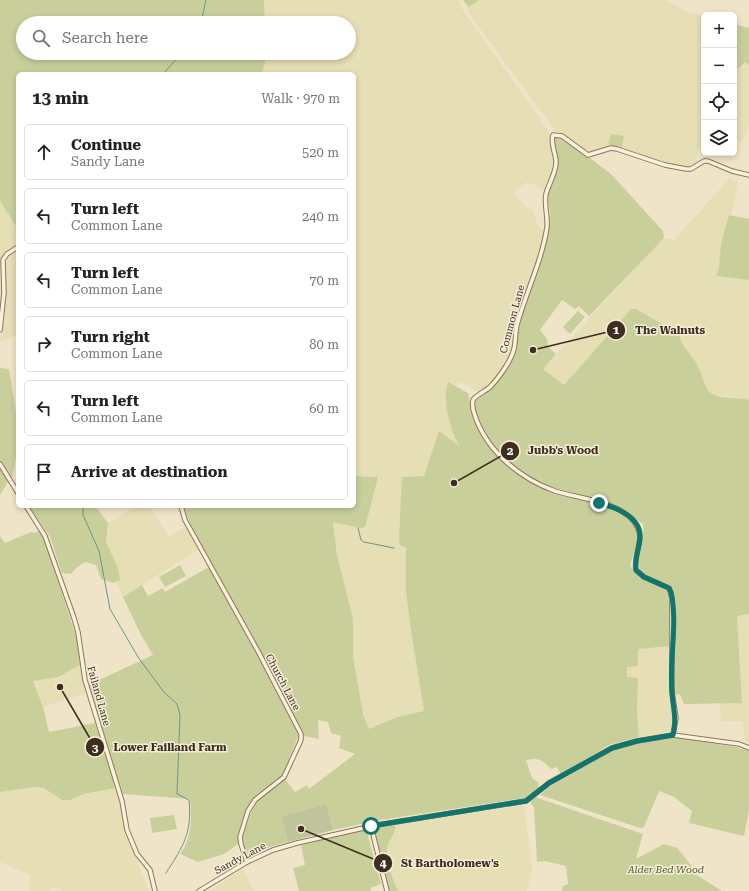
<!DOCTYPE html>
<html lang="en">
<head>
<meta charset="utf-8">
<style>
  :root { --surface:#fff; --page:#f6f6f6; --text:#222; --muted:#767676; --line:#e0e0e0 }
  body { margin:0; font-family:"Roboto Serif",serif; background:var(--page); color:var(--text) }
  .controls { position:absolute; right:12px; top:12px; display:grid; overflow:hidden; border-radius:6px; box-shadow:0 2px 6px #0003 }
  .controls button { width:36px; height:36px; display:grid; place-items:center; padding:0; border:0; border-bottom:1px solid var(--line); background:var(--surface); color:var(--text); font:20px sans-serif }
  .stop { position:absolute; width:12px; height:12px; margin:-9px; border:3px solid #0f766e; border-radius:50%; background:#fff }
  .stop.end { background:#0f766e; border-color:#fff; box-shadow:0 1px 4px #0008 }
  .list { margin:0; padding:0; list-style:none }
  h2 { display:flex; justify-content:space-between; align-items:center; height:52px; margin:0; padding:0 16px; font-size:17px }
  h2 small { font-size:13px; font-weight:400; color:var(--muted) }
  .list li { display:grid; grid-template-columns:26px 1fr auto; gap:12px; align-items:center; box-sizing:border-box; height:56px; margin:0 8px 8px; padding:0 8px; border:1px solid var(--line); border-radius:6px }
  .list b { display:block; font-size:15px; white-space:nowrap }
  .list p { margin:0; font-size:13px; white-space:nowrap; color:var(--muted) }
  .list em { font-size:13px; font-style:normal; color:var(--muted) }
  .icon { flex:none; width:22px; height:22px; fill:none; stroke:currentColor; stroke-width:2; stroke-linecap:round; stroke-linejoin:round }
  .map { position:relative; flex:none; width:749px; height:891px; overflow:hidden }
  .search { position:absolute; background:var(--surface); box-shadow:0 2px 6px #0003; left:16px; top:16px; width:340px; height:44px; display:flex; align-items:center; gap:10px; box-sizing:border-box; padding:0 14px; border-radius:22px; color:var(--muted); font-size:15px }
  .panel { position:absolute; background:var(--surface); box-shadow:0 2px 6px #0003; left:16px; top:72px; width:340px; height:436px; border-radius:6px }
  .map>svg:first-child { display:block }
  .farmland { fill:#e6deb5 }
  .green { fill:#c9cf9b }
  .cemetery { fill:#bfc49a }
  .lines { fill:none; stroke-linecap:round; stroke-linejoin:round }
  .stream { stroke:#6f938a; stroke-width:1 }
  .street-casing { stroke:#8d765c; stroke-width:5.5 }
  .street { stroke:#faf1dc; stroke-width:3.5 }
  .route { stroke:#0f766e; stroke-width:5 }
  .labels { text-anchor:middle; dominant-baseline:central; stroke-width:3; stroke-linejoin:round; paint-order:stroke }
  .street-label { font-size:10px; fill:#3d2e20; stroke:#f7eed8 }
  .park-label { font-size:10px; font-style:italic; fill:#4d5a26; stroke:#f7eed8 }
  .leader { fill:none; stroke:#3d2e20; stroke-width:1.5 }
  .callout-dot { fill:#3d2e20; stroke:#f7eed8; stroke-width:1.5 }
  .mark-label { font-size:12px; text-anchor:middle; font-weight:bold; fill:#fff }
  .callout-label { font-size:11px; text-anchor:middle; font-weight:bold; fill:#3d2e20; stroke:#f7eed8; stroke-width:3; stroke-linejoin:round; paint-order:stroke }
</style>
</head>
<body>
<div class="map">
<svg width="749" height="891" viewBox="0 0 749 891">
  <rect width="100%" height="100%" fill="#f0e4c8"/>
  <g class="farmland">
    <polygon points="264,0 458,0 464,12 548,130 554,158 553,171 546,190 527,182 513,193 526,207 532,210 538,226 545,232 515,325 514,338 510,355 490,386 479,393 461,382 456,386 448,382 446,401 459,447 424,476 402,477 406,548 406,592 410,624 424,711 397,717 369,729 363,714 353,657 353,643 337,555 333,521 360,528 378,477 354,476 354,74 262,74 267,53 349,53 349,23 265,23"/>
    <polygon points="480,0 666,0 688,13 705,15 704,151 698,149 696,159 699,161 686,167 667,165 622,149 624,136 608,144 611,146 592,152 586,150 562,133 556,132 468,12 468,7"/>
    <polygon points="745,62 749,65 749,123 744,138 740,142 734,140 734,68 738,69"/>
    <polygon points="730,178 737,182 737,185 734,204 723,236 719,268 716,276 749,280 749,400 735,397 717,396 711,394 706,388 695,362 683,347 679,334 631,309 564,385 543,369 661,240 664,238 674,240"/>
    <polygon points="0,201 18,229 18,245 0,258"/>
    <polygon points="18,249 18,335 0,342 4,319 5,265 10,255"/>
    <polygon points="0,260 2,290 0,317"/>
    <polygon points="137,506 149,506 169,537 186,527 199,549 123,597 116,582 120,580 106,542 108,523"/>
    <polygon points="749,614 749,743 745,742 743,721 721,722 720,703 742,703 737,616"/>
    <polygon points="662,646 670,646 670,684 673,726 671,733 639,737 637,711 638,678 627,677 627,667 638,665 637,649"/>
    <polygon points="80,665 87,693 43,707 33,680 58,677"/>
    <polygon points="35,787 44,788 62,800 70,800 83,794 116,788 120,801 125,829 149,891 62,891 53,886 51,891 29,891 30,875 0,862 0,792"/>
    <polygon points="524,805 532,869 527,891 398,891 390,871 387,848 395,829 395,825"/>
    <polygon points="243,869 254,891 209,891 238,872"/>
  </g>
  <g class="green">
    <polygon points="0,0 264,0 265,23 23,23 23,53 267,53 262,74 18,74 18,229 0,201"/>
    <polygon points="463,0 480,0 468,7"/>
    <polygon points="734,24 749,28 749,65 745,62 738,69 734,68"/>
    <polygon points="611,134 624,136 622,149 608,144"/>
    <path d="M556,137l9,2 46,35 52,57 1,7 -75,78 -10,-10 -4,3 -13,-9 -22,30 7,9 1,8 8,7 -13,15 21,16 67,-76h5l43,25c3,16 15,21 20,35 4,8 5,20 13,25 9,5 26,3 37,6v214l-12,2 5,87 -58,1 -4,-10 -5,1 -1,-96 -4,-14c-8,-4 -19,-6 -26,-11 -13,-9 2,-34 -1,-50 -10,-7 -19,-14 -31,-20 -17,-7 -37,-10 -55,-15 -30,-8 -63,-35 -75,-63 -4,-8 -9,-17 -7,-26l16,-11 7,-8 18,-29 3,-30 10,-25 17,-59 4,-25 -2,-13 1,-10 7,-17 2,-9 -4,-22z"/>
    <polygon points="729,215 749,219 749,280 716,276 719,268 721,244"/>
    <polygon points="578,311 585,317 570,334 563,327"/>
    <polygon points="0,368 9,369 18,425 17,450 12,479 0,460"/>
    <path d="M448,382l20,11c7,38 23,62 55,84 8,5 17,12 27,15 24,8 75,13 87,39 4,10 -5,24 -7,35 10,14 23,16 38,24l2,14v42l-32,3v17l-11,1v10l11,1 -1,33 2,26 -30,8 -48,30 -4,-8 -6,2c-9,-9 -12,-12 -25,-9l6,18 6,4 1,6 -14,10 -145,22 -47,10 -6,-26 -46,12 7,26 -18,5 -21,11 -6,-14 -1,-7 10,-27 7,-12 26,-19 10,13 12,-7 2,4 46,-35 -16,-6 2,-12 -10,-3 -3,-11 -10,-2 1,19 -15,-3 -46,-89 -66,-119 -9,-22h171v-30l24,1 -13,50 -5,1 -27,-6 4,33 16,64v38l10,57 6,15 28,-12 27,-6 -14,-87 -4,-32v-44l-6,-3 -1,-5 3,-63 22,-1 15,-45 20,15c-9,-18 -17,-44 -11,-64z"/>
    <polygon points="0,468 8,482 0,495"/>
    <polygon points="29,506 95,506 108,523 106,542 118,568 120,580 113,583 101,579 96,565 85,562 76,568 71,574 62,573 50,537"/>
    <polygon points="39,531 44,539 78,642 80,665 58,677 33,681 43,707 49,732 95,723 116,788 83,794 70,800 62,800 44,788 35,787 0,792 0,536 5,543 31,532 36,533"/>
    <polygon points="180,565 186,576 165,587 159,577"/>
    <path d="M209,567l44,78 46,89 -17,43 -27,21 -8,12 -8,21 -1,13 -14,10 -26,8 -18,-8c12,-16 12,-36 10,-55l-67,-5 -35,-109 65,-30 -12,-20 -18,-38 19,-12 6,11 15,-8 2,4z"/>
    <polygon points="674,737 736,747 749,751 749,810 744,836 689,823 692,811 674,797 659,791 644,827 640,828 540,795 549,787 615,749 637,743"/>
    <polygon points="535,797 643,834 636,859 664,844 677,848 691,865 695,874 722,891 562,891 563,886 568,884 566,866 545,861 537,862 534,807 530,802"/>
    <polygon points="174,815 177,829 152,833 150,818"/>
    <path d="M395,825c1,9 -7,15 -8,24 -2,14 6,29 11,42h-9l-15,-63z"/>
    <polygon points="366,829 381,884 370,888 371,891 299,891 293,868 305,865 301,845"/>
  </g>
  <polygon class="cemetery" points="327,804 333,830 288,842 281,816"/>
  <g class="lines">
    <g class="stream">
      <polyline points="201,23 206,0"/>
      <polyline points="163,74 182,53"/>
      <path d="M83,506v9l16,36 11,58 28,48 25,34 14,13 3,11 -3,79 12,6c3,33 -5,45 -23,73"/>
      <polyline points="358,528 361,540 364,542 394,548"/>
    </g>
    <defs>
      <g id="street">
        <polyline points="0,330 4,293 3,260 7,254 18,247"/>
        <polyline points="0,464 18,493"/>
        <polyline points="26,506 45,536 74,618 78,632 85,680 122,801 127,830 137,854 150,870 155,891"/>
        <polyline points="181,506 185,520 259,653 301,734 301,740 284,777 255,800 248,811 240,837 241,844 247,862"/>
        <path d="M673,735l3,-17 -4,-26v-94l-3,-10 -25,-11 -8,-7c-3,-14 8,-29 2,-42 -12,-26 -58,-29 -83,-37 -37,-13 -72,-43 -82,-82 0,-3 -1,-7 0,-9 3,-5 13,-9 17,-13 9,-9 21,-26 24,-38 2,-8 1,-16 3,-24 9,-33 25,-64 30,-98 1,-11 -3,-22 -1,-33 3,-11 10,-21 10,-32 0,-9 -6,-18 -3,-27l9,1 26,19 23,-7 6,1 48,16 21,4h5l13,-8h4l24,10 17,4"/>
        <polyline points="371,826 387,891"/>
        <polyline points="199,891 247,862 273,850 297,843 377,825 526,801 549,783 612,748 637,741 673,735 739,744 749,748"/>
      </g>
    </defs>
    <use href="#street" class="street-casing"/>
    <use href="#street" class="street"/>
  </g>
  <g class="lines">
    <path class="route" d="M371,826l155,-25 23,-18 63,-35 25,-7 36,-6c4,-16 0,-27 -1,-43 -3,-33 6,-68 -1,-100l-2,-4 -25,-11 -8,-7c-2,-12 4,-23 4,-34 0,-20 -26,-29 -41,-33"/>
  </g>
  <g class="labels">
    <g class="street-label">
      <text transform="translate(512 319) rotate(-75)">Common Lane</text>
      <text transform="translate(283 682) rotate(62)">Church Lane</text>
      <text transform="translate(99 696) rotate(74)">Failand Lane</text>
      <text transform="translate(240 858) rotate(-28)">Sandy Lane</text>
    </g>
    <g class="park-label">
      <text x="666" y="869">Alder Bed Wood</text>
    </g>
  </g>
  <path class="leader" d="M533 350L616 330M454 483L510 451M60 687L95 747M301 829L383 863"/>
  <g class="callout-dot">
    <circle cx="533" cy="350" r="4"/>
    <circle cx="454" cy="483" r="4"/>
    <circle cx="60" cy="687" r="4"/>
    <circle cx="301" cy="829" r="4"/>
    <circle cx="616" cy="330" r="10"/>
    <circle cx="510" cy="451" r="10"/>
    <circle cx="95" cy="747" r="10"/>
    <circle cx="383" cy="863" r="10"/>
  </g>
  <g class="mark-label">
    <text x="616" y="334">1</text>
    <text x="510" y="455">2</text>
    <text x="95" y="752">3</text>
    <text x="383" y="867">4</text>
  </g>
  <g class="callout-label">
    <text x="670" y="334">The Walnuts</text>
    <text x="563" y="454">Jubb's Wood</text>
    <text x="170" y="751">Lower Failland Farm</text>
    <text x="450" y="867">St Bartholomew's</text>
  </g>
</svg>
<div class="controls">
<button>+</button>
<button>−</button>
<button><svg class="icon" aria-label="locate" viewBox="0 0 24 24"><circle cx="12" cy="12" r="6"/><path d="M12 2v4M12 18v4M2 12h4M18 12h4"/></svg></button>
<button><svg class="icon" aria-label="layers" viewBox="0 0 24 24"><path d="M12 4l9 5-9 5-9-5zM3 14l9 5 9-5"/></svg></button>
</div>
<div class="stop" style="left:371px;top:826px"></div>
<div class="stop end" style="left:599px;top:503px"></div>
<div class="search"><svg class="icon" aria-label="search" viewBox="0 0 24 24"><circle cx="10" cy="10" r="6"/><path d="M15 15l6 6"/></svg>Search here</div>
<section class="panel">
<h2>13 min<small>Walk · 970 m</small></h2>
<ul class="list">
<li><svg class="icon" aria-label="ahead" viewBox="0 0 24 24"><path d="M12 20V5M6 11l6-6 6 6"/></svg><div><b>Continue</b><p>Sandy Lane</p></div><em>520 m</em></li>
<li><svg class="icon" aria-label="left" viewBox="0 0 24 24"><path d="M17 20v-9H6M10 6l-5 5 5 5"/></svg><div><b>Turn left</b><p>Common Lane</p></div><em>240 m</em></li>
<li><svg class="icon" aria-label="left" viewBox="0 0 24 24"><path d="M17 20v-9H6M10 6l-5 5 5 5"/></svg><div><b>Turn left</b><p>Common Lane</p></div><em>70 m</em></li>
<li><svg class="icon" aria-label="right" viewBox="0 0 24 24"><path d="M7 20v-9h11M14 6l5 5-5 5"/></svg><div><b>Turn right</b><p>Common Lane</p></div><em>80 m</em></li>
<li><svg class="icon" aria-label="left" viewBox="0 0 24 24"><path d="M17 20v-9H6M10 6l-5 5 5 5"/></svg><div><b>Turn left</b><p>Common Lane</p></div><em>60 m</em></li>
<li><svg class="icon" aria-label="arrive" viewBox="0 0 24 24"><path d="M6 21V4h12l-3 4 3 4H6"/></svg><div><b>Arrive at destination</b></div></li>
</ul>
</section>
</div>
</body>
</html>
